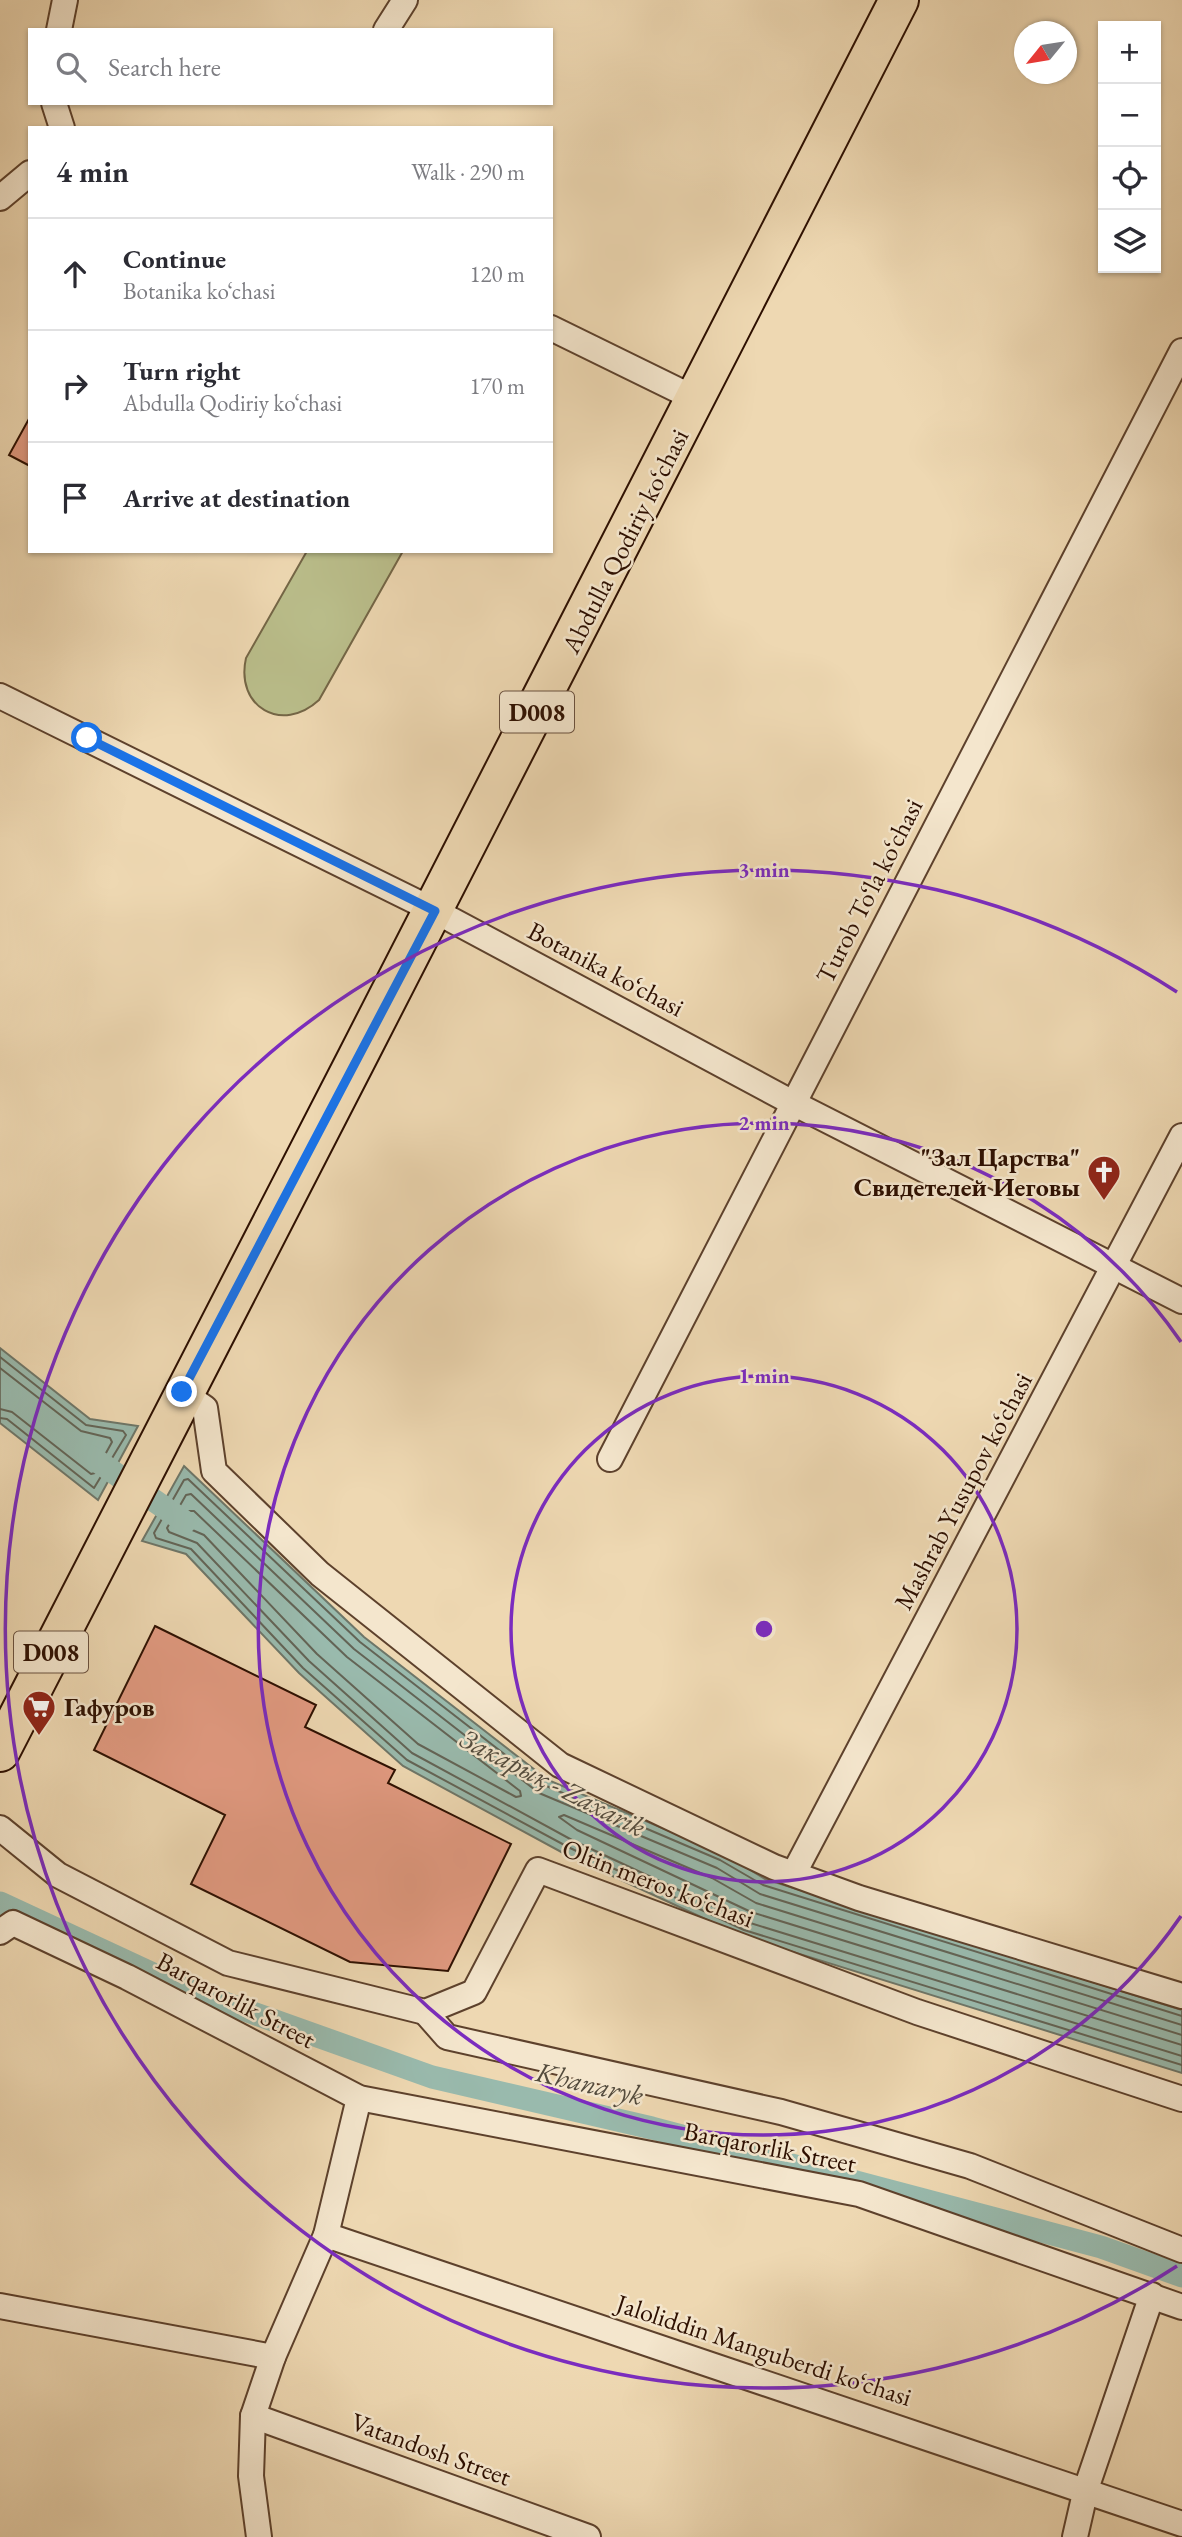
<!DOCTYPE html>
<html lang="en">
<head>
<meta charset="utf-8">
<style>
  :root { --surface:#fff; --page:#f2f2f3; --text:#2b2b33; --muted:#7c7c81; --line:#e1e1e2 }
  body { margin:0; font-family:"EB Garamond",serif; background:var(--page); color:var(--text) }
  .controls { position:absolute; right:21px; top:21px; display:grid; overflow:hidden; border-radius:0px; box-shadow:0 2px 5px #0004 }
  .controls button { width:63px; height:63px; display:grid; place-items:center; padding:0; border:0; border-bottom:2px solid var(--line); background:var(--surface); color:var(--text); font:35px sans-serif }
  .compass { position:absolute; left:1014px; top:21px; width:63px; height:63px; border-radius:50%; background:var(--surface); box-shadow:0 2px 5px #0004; rotate:240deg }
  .stop { position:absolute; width:21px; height:21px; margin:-16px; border:5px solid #1a73e8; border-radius:50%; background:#fff }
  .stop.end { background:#1a73e8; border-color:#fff; box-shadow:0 2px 7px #0008 }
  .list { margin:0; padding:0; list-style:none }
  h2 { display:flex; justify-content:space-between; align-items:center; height:91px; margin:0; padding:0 28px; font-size:30px }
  h2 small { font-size:23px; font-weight:400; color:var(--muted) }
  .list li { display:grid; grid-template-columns:46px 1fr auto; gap:21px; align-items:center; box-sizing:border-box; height:112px; padding:0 28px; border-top:2px solid var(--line) }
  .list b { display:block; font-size:26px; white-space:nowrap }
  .list p { margin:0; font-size:23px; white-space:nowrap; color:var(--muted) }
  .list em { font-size:23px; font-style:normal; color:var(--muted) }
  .icon { flex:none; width:38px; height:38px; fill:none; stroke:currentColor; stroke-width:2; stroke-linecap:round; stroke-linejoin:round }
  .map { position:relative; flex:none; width:1182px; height:2537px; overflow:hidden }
  .search { position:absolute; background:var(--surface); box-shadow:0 2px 5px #0004; left:28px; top:28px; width:525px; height:77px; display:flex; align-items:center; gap:18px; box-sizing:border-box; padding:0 24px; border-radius:0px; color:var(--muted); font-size:26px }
  .panel { position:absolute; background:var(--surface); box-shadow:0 2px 5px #0004; left:28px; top:126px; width:525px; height:427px; border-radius:0px }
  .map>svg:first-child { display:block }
  .green { fill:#babe8b; stroke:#746646; stroke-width:2 }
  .water { fill:#99baad; stroke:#6e7668; stroke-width:2 }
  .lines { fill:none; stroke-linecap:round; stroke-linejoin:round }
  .shore { stroke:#636456; stroke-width:2 }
  .canal { stroke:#99baad; stroke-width:23 }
  .building { fill:#e29a81; stroke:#2d0f00; stroke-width:2 }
  .street-casing { stroke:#5d412c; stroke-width:28 }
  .primary-casing { stroke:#2d0f00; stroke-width:42 }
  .street { stroke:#f4e6cd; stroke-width:24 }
  .primary { stroke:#eed8b2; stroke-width:38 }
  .route { stroke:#1a73e8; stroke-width:9 }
  .ring { fill:none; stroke:#7b2cbf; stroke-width:3.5 }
  .labels { text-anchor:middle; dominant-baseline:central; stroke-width:5; stroke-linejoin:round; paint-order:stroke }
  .shield { fill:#f4e6cd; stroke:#69503e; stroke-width:2 }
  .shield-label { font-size:24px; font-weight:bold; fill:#2d0f00 }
  .street-label { font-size:26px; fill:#2d0f00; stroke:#f4e6cd }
  .poi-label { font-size:26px; font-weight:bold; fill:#2d0f00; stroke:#f4e6cd; text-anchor:end }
  .water-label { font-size:28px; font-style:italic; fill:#534b3d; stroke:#f4e6cd }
  .centre { fill:#7b2cbf; stroke:#f4e6cd; stroke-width:3.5 }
  .ring-label { font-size:21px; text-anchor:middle; font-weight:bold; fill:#7b2cbf; stroke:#f4e6cd; stroke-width:5; stroke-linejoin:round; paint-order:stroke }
</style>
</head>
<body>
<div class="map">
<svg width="1182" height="2537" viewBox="0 0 1182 2537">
  <rect width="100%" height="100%" fill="#eed8b2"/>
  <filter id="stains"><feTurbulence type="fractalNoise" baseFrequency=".00286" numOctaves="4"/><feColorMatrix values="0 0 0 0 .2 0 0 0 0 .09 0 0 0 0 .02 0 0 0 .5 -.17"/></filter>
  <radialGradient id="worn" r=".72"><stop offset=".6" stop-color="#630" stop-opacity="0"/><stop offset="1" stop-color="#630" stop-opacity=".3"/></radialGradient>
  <path class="green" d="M307,551h96l-84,149c-37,34 -84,7 -73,-42z"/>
  <g class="water">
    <polygon points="0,1348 90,1419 138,1426 98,1500 0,1423"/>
    <polygon points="184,1466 364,1637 548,1780 724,1854 765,1879 1182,2010 1182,2073 742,1936 565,1854 403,1766 299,1673 186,1554 142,1541"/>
  </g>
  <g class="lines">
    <g class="shore">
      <polyline points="0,1357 86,1425 123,1431 126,1435 94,1488 7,1419 0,1418"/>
      <polyline points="0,1368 81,1431 110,1438 112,1442 95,1473 91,1474 12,1412 0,1409"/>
      <polygon points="189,1511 194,1511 347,1657 520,1791 521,1796 516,1797 418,1744 317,1654 204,1535 183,1526"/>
      <polyline points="1182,2016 763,1885 720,1860 544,1785 360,1642 188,1479 184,1480 154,1533 156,1538 191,1549 303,1668 407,1760 568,1847 744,1930 1182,2065"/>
      <polyline points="1182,2025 760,1894 717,1868 539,1793 354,1649 191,1494 186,1495 167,1528 169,1532 197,1543 309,1661 412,1753 572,1840 747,1922 1182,2056"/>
      <polyline points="1182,2035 756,1903 712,1878 564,1815 559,1817 577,1830 751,1912 1182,2045"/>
    </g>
    <g class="canal">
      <polyline points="90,1456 185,1522"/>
      <polyline points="0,1903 183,1988 432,2077 652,2128 1101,2247 1182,2276"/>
    </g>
  </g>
  <g class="building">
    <polygon points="30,417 30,466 9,455"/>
    <polygon points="155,1626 316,1705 305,1727 395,1770 388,1783 511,1844 448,1971 350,1962 191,1884 225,1815 94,1750"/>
  </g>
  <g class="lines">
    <defs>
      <g id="street">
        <polyline points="59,30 65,0"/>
        <polyline points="386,30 405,0"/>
        <polyline points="54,103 62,128"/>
        <polyline points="0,198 30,173"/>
        <polyline points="551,328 698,400"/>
        <polyline points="0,696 435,911 793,1103 1182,1301"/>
        <polyline points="182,1392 205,1408 214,1471 320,1574 560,1765 774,1867 859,1898 1182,1996"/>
        <polyline points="610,1459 1182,351"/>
        <polyline points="0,1828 58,1875 228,1963 425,2012 474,1992 538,1870 917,2012 1182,2099"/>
        <polyline points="794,1873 1182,1136"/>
        <polyline points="0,1932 13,1923 127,1977 359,2098 859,2194 1182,2307"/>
        <polyline points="425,2012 447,2037 781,2112 970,2166 1182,2250"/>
        <polyline points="326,2235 1182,2524"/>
        <polyline points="0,2306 273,2357"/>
        <polyline points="253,2416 588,2537"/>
        <polyline points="259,2537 251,2476 253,2416 273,2357 326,2235 359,2098"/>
        <polyline points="1075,2537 1086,2489 1152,2295"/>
      </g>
      <path id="primary" d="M0,1752c298,-585 604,-1165 899,-1752"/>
    </defs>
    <use href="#street" class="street-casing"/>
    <use href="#primary" class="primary-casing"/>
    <use href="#street" class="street"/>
    <use href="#primary" class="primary"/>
  </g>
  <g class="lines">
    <polyline class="route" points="87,738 435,911 182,1392"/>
  </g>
  <g class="ring">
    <circle cx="764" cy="1629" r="253"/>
    <path d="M1181 1916A506 506 0 1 1 1181 1342"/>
    <path d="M1177 2266A759 759 0 1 1 1177 992"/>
  </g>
  <defs>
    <symbol id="church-pin" viewBox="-11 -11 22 30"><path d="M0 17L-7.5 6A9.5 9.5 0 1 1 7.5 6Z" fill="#8f2418" stroke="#f4e6cd"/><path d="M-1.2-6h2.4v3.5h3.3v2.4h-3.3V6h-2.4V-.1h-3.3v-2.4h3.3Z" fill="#fff"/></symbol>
    <symbol id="supermarket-pin" viewBox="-11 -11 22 30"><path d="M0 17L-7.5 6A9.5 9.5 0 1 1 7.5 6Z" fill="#8f2418" stroke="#f4e6cd"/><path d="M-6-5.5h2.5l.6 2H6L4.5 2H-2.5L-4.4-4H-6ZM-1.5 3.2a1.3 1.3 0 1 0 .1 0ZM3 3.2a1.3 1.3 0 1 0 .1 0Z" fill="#fff"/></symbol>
  </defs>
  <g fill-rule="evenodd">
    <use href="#church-pin" x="1085" y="1153" width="38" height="52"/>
    <use href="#supermarket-pin" x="20" y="1688" width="38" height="52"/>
  </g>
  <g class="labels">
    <g class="shield">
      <rect x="500" y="691.5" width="74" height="41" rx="5"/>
      <rect x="14" y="1631.5" width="74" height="41" rx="5"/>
    </g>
    <g class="shield-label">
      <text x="537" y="712">D008</text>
      <text x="51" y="1652">D008</text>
    </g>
    <g class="street-label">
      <text transform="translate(625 541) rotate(-63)">Abdulla Qodiriy ko‘chasi</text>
      <text transform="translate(869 891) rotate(-63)">Turob To‘la ko‘chasi</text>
      <text transform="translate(606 969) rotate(28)">Botanika ko‘chasi</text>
      <text transform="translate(963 1491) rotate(-62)">Mashrab Yusupov ko‘chasi</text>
      <text transform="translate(658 1883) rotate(21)">Oltin meros ko‘chasi</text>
      <text transform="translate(236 2000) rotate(28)">Barqarorlik Street</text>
      <text transform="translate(770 2147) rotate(11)">Barqarorlik Street</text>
      <text transform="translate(764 2350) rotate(18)">Jaloliddin Manguberdi ko‘chasi</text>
      <text transform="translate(431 2449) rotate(20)">Vatandosh Street</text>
    </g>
    <g class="poi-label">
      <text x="1080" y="1157">"Зал Царства"<tspan x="1080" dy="30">Свидетелей Иеговы</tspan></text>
      <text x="64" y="1707" text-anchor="start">Гафуров</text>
    </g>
    <g class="water-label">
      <text transform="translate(553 1782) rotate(27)">Закарық - Zaxarik</text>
      <text transform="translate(590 2083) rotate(13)">Khanaryk</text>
    </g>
  </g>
  <circle cx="764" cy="1629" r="10" class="centre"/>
  <g class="ring-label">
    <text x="764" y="877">3 min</text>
    <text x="764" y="1130">2 min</text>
    <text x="764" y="1383">1 min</text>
  </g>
  <rect width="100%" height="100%" filter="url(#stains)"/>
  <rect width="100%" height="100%" fill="url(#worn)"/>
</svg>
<div class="controls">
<button>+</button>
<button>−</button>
<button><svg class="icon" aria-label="locate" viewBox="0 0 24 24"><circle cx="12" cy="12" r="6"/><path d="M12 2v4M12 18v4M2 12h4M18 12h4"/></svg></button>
<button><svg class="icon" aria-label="layers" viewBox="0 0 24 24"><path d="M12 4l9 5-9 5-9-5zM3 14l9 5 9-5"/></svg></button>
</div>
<svg class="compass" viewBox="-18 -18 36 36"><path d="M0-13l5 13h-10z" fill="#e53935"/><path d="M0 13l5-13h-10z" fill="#7c7c81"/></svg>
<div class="stop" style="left:87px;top:738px"></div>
<div class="stop end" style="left:182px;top:1392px"></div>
<div class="search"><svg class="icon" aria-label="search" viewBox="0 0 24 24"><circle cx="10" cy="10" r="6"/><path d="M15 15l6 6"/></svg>Search here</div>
<section class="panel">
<h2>4 min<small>Walk · 290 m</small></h2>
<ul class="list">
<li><svg class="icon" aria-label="ahead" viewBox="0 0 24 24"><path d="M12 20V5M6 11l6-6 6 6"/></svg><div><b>Continue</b><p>Botanika ko‘chasi</p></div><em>120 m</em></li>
<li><svg class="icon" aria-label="right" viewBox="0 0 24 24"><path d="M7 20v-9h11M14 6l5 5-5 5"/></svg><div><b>Turn right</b><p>Abdulla Qodiriy ko‘chasi</p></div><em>170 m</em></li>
<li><svg class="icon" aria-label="arrive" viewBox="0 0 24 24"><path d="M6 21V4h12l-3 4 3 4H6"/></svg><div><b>Arrive at destination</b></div></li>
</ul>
</section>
</div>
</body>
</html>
